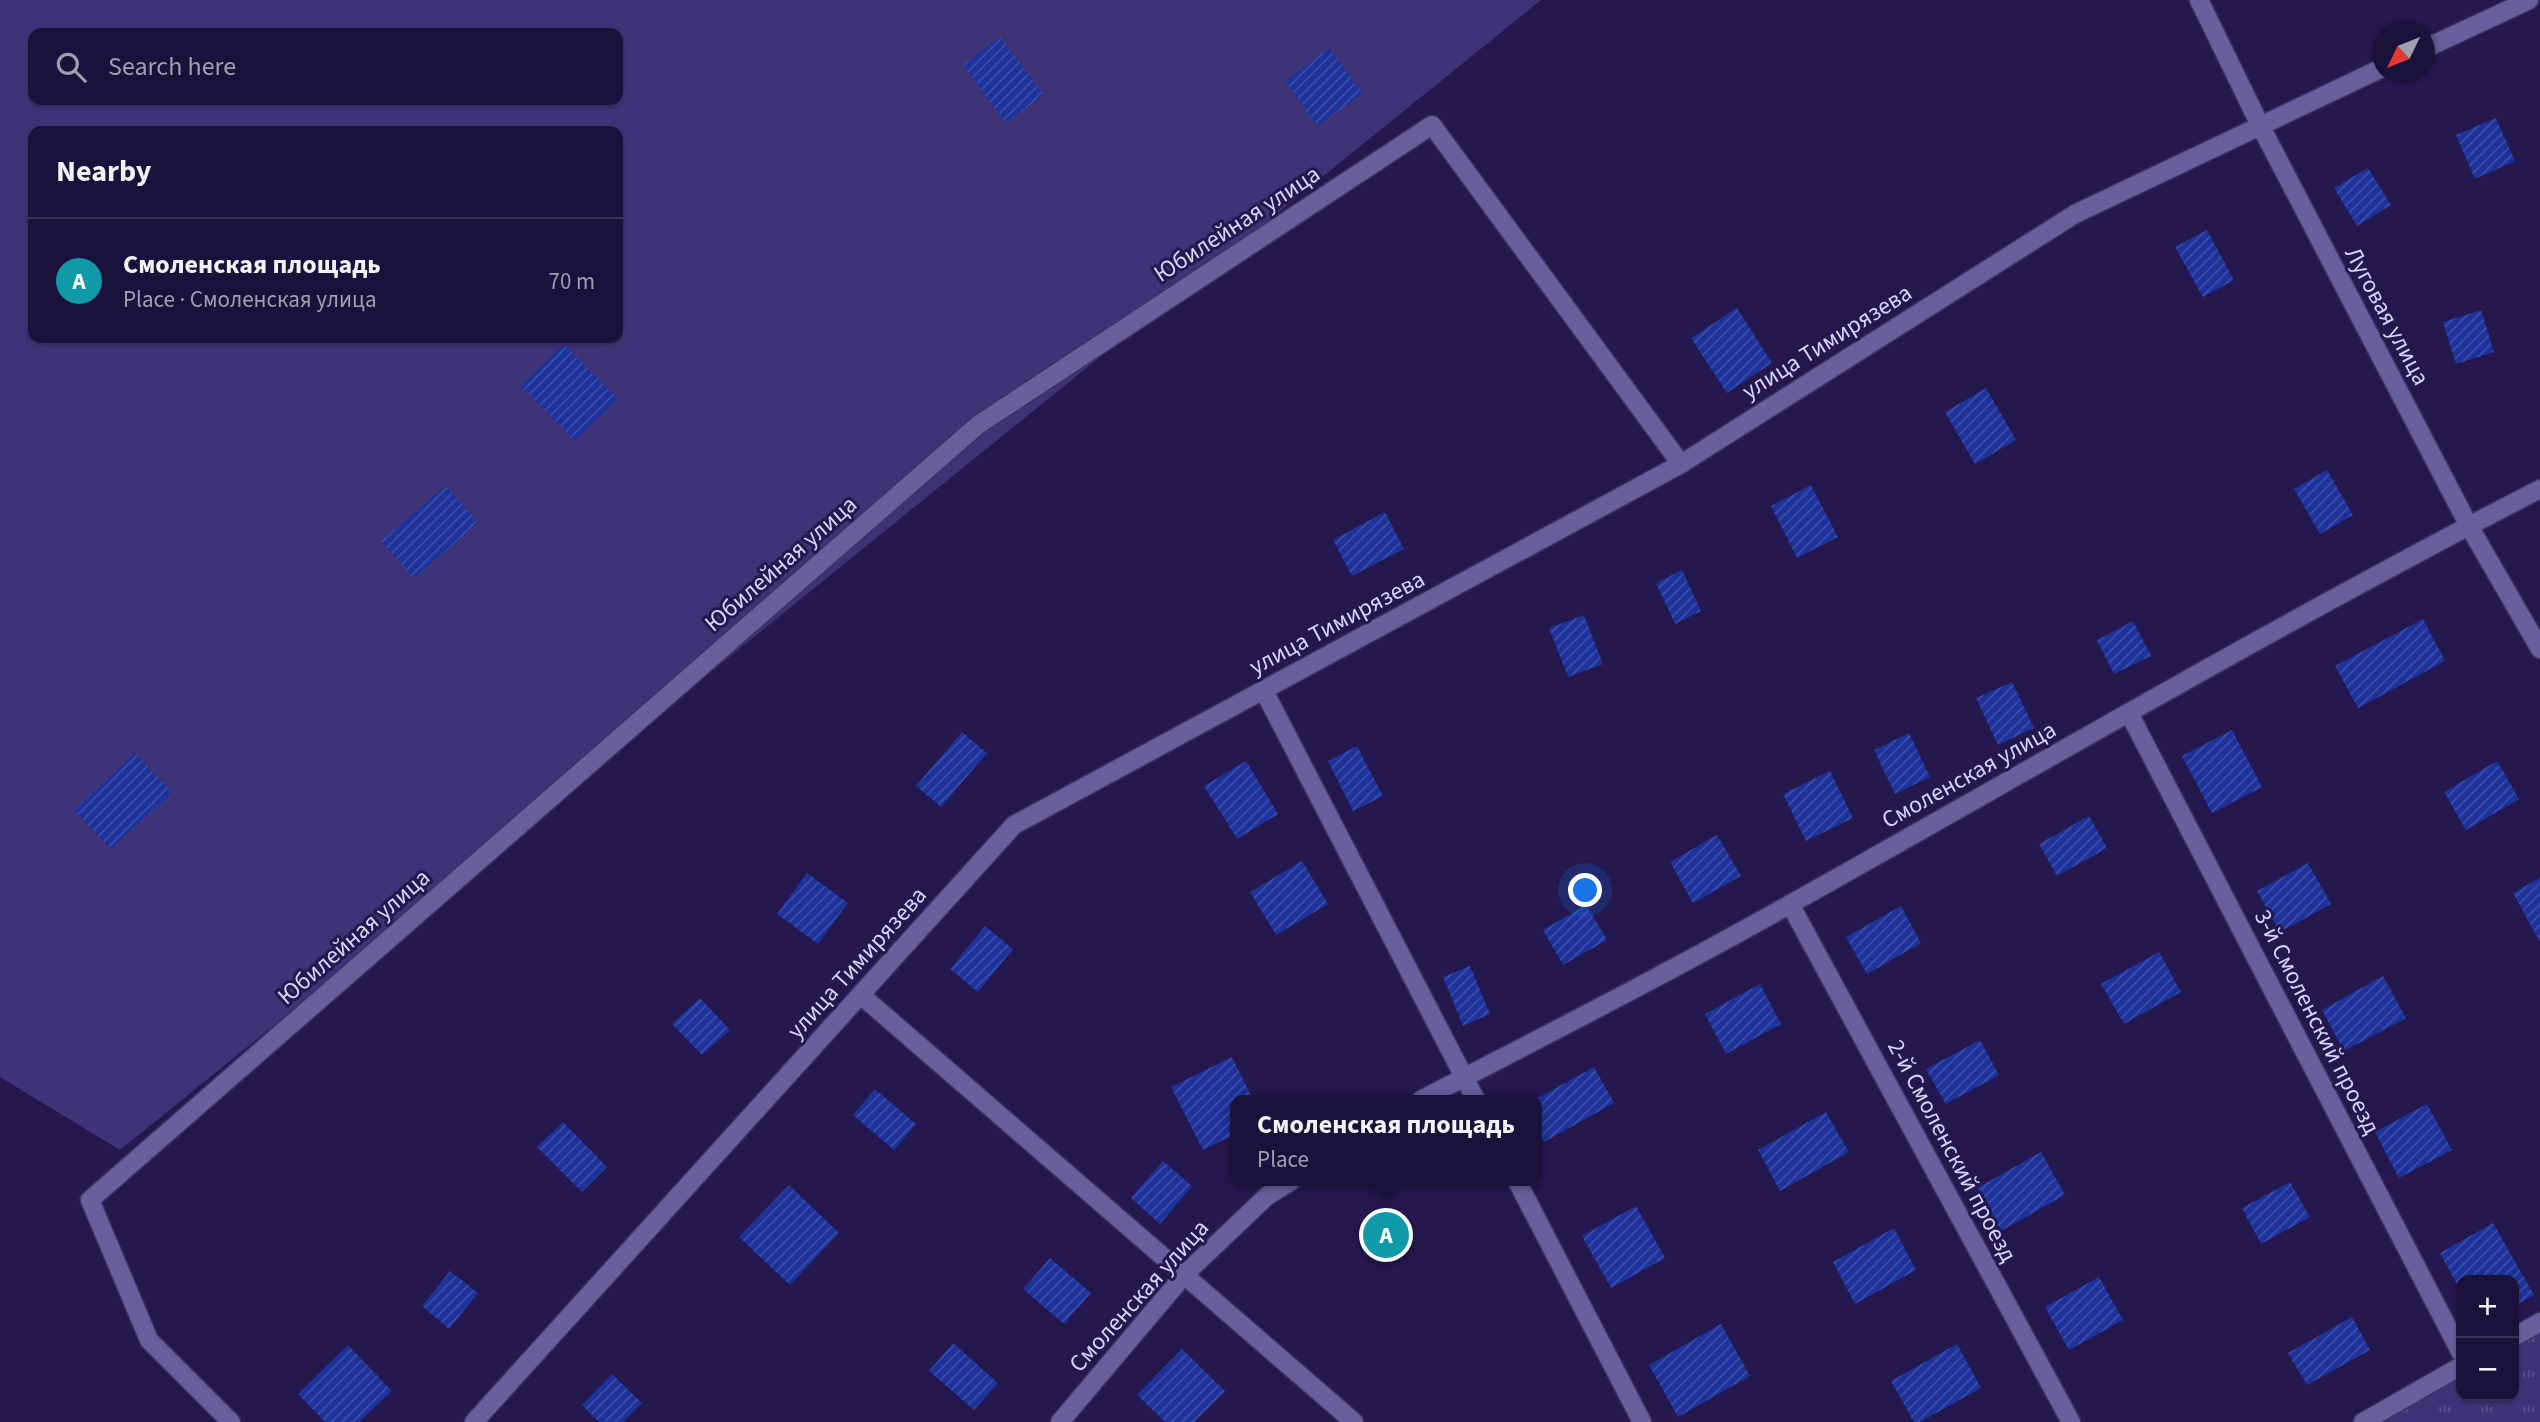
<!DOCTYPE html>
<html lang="en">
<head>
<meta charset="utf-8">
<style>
  :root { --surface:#1b123b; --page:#241b42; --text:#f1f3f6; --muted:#a09eaf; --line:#393255; --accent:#b45309 }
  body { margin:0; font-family:"Source Sans 3",sans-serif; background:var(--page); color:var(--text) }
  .controls { position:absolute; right:21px; bottom:21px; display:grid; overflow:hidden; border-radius:14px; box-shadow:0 2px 5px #0004 }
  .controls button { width:63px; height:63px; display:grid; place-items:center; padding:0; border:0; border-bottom:2px solid var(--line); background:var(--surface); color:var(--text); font:35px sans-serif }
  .compass { position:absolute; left:2372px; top:21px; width:63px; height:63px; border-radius:50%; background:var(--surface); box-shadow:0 2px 5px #0004; rotate:227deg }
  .you { position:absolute; left:1586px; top:891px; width:24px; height:24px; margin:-18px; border:5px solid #fff; border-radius:50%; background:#1a73e8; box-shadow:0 0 0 10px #1a73e833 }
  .badge { display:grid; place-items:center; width:46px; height:46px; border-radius:50%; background:var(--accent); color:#fff; font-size:23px; font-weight:700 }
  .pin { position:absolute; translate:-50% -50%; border:4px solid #fff; box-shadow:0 2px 7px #0006 }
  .popup { position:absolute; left:1230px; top:1095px; width:312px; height:91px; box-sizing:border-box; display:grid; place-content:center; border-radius:14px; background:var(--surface); filter:drop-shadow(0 2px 5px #0005); font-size:23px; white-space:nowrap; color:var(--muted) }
  .popup b { font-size:26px; color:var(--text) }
  .popup::after { content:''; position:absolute; left:50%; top:100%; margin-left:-14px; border:14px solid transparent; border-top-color:var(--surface) }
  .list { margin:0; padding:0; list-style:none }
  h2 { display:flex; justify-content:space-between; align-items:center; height:91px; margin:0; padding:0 28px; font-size:30px }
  h2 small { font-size:23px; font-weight:400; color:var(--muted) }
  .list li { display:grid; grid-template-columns:46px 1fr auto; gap:21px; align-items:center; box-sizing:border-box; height:126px; padding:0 28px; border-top:2px solid var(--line) }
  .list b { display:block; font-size:26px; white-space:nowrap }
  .list p { margin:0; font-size:23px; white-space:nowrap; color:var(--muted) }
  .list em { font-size:23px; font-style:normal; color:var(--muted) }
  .icon { flex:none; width:38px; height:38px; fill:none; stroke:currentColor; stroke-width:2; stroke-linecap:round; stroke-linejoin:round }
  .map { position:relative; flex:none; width:2540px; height:1422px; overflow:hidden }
  .search { position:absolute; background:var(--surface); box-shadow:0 2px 5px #0004; left:28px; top:28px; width:595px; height:77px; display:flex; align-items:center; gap:18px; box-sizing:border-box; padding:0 24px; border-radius:14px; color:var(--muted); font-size:26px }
  .panel { position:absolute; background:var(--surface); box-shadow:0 2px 5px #0004; left:28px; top:126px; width:595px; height:217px; border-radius:14px }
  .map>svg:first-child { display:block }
  .grass { fill:url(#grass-tufts) }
  .garden { fill:#3f3377; fill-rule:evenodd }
  .building { fill:url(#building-hatch) }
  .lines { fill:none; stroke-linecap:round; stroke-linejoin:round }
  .minor-casing { stroke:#3f3363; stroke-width:21 }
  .minor { stroke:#67609d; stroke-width:18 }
  .labels { text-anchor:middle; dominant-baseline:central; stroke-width:6; stroke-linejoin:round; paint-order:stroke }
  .street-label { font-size:24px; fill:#d7d6f9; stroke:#24184f }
</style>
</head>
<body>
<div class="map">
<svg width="2540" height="1422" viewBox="0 0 2540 1422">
  <defs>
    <pattern id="grass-tufts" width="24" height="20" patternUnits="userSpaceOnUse" patternTransform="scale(1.75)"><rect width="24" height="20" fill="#3f3377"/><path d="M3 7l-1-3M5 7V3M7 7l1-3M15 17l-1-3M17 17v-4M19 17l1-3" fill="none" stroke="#5a508b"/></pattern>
    <pattern id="building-hatch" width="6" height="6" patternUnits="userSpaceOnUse" patternTransform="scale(1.75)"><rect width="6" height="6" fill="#1d329a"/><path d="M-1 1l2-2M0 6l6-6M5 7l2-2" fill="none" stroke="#3d4fa9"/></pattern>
  </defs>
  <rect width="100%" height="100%" fill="#24184f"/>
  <polygon class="grass" points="2540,1322 2540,1422 2363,1422 2461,1366 2461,1396 2514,1396 2514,1337"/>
  <path class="garden" d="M0,0h1541l-1421,1150 -120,-73zM33,33h585v67h-585zM33,131h585v207h-585z"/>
  <g class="building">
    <polygon points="1000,37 1044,95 1006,123 963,65"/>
    <polygon points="1329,48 1363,93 1318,126 1285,81"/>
    <polygon points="2496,118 2515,161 2475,179 2456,135"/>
    <polygon points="2368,168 2391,205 2357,226 2334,188"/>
    <polygon points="2207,230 2234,280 2203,297 2175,247"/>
    <polygon points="1737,308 1772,363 1727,393 1691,338"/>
    <polygon points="2481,310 2494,352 2456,364 2443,322"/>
    <polygon points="564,344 618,399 575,441 521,386"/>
    <polygon points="1986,388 2016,440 1975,464 1945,412"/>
    <polygon points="2327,470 2353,515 2320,534 2294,489"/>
    <polygon points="1811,485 1838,537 1797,558 1771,506"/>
    <polygon points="446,486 478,523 414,578 381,541"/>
    <polygon points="1385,512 1404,549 1352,576 1333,540"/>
    <polygon points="1682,570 1701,611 1675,624 1656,583"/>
    <polygon points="1584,615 1603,664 1568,677 1549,628"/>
    <polygon points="2423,619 2445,661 2358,708 2335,666"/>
    <polygon points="2133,621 2151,656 2114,674 2097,640"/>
    <polygon points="2012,682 2034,728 1998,745 1976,698"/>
    <polygon points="2232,730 2262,787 2212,813 2182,756"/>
    <polygon points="962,732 987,753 941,807 916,786"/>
    <polygon points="1909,733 1930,777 1895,794 1874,750"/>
    <polygon points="1357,746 1383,796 1353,811 1328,761"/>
    <polygon points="135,753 172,793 111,849 74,810"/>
    <polygon points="1246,761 1278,814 1237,839 1204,786"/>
    <polygon points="2497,761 2519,799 2466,830 2444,792"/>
    <polygon points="1830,771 1853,818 1806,841 1783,794"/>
    <polygon points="2089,816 2107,848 2057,876 2039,844"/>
    <polygon points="1717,835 1741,876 1693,903 1670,862"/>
    <polygon points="1302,861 1328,904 1276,935 1250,892"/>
    <polygon points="2308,863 2331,904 2280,932 2257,891"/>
    <polygon points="807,873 848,903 818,944 777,914"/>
    <polygon points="2540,878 2540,942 2513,893"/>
    <polygon points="1586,905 1607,940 1563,965 1543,930"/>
    <polygon points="1901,906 1921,943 1867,974 1846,937"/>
    <polygon points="985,926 1013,949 978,992 950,969"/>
    <polygon points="2159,952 2181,992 2124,1024 2101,984"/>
    <polygon points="1470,966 1490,1014 1463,1026 1443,977"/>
    <polygon points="2383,976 2406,1018 2344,1051 2322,1010"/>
    <polygon points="1760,984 1781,1024 1726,1054 1705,1014"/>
    <polygon points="700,998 730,1030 702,1055 672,1024"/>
    <polygon points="1980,1040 1999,1075 1946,1104 1926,1069"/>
    <polygon points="1232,1057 1253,1100 1236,1100 1236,1134 1203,1150 1171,1087"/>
    <polygon points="1594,1067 1614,1103 1544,1142 1536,1128 1536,1099"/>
    <polygon points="875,1089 916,1124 894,1150 853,1115"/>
    <polygon points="2427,1104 2452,1150 2399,1178 2375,1132"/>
    <polygon points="1826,1112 1849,1152 1780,1191 1758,1150"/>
    <polygon points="563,1122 607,1167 582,1192 537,1147"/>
    <polygon points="2041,1152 2065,1195 2001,1231 1977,1188"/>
    <polygon points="1163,1161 1192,1186 1160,1224 1131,1198"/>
    <polygon points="2290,1182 2310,1217 2261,1244 2242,1208"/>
    <polygon points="789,1185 839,1233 790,1285 739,1237"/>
    <polygon points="1636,1206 1665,1258 1611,1288 1582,1236"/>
    <polygon points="2493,1223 2534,1295 2514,1306 2514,1280 2461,1280 2461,1292 2440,1253"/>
    <polygon points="1894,1228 1916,1270 1855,1304 1833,1262"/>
    <polygon points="1050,1258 1091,1293 1064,1324 1023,1289"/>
    <polygon points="450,1271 478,1293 449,1329 422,1306"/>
    <polygon points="2099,1277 2123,1320 2069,1350 2045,1307"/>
    <polygon points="2352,1317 2370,1350 2307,1385 2288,1353"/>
    <polygon points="1721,1324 1750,1376 1678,1417 1649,1365"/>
    <polygon points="953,1343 998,1383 974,1410 929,1371"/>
    <polygon points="1957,1344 1981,1388 1920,1422 1914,1422 1891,1381"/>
    <polygon points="348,1345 392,1391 359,1422 325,1422 298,1394"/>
    <polygon points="1182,1349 1225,1391 1194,1422 1165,1422 1137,1395"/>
    <polygon points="612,1374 642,1403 623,1422 599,1422 582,1405"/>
  </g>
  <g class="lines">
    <defs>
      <g id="minor">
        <polyline points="2199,0 2260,125 2469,526 2540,649"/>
        <polyline points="2424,49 2529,0"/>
        <polyline points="1264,691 1476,1100"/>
        <polyline points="2129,713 2461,1353"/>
        <polyline points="1790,904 2071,1422"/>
        <polyline points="862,996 1354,1422"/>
        <path d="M1421,1100c125,-65 251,-129 373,-198 248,-139 493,-283 746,-413"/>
        <polyline points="1517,1181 1642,1422"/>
        <polyline points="2514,1337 2540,1322"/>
        <polyline points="231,1422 149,1340 90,1200 978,425 1432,125 1681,464"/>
        <polyline points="474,1422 1014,825 1681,464 2075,214 2382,68"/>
        <polyline points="1060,1422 1185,1274 1267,1196 1291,1181"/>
        <polyline points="2363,1422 2461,1366"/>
      </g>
    </defs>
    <use href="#minor" class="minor-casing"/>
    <use href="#minor" class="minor"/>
  </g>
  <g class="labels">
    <g class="street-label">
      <text transform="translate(1237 224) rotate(-33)">Юбилейная улица</text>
      <text transform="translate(2387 316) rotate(62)">Луговая улица</text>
      <text transform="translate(1827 342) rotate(-32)">улица Тимирязева</text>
      <text transform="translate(781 564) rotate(-41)">Юбилейная улица</text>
      <text transform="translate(1337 623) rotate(-28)">улица Тимирязева</text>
      <text transform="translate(1969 775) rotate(-29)">Смоленская улица</text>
      <text transform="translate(354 937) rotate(-41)">Юбилейная улица</text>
      <text transform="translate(857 963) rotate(-48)">улица Тимирязева</text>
      <text transform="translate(2317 1022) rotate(63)">3-й Смоленский проезд</text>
      <text transform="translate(1952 1151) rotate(62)">2-й Смоленский проезд</text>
      <text transform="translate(1139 1296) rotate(-48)">Смоленская улица</text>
    </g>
  </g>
</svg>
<div class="controls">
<button>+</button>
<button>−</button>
</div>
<svg class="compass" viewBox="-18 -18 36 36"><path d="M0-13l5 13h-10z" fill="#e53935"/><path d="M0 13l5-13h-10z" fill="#a09eaf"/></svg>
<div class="you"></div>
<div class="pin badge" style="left:1386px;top:1235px;background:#0f9aa8">A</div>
<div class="popup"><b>Смоленская площадь</b>Place</div>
<div class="search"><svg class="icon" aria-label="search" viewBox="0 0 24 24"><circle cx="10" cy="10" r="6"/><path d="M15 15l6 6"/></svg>Search here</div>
<section class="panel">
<h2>Nearby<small></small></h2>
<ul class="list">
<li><span class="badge" style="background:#0f9aa8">A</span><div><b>Смоленская площадь</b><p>Place · Смоленская улица</p></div><em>70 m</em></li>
</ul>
</section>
</div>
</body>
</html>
